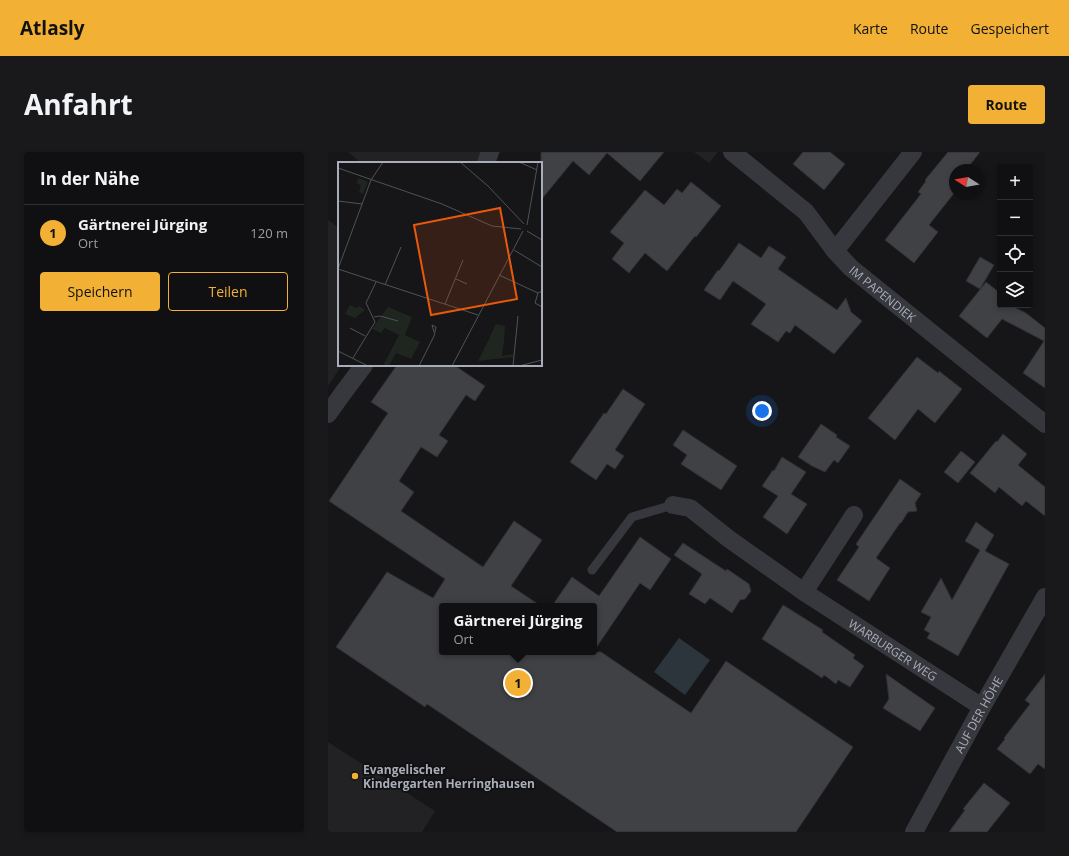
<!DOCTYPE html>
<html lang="de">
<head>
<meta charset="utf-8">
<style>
  :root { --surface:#101012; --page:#19191b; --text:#f1f3f6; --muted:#9c9d9f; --line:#303032; --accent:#f2b134 }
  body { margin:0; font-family:"Open Sans",sans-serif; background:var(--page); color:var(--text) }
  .controls { position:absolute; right:12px; top:12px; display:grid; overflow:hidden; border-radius:4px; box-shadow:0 2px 6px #0003 }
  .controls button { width:36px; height:36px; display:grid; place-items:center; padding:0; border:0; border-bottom:1px solid var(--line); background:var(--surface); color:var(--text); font:20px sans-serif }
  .compass { position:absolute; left:621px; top:12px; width:36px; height:36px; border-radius:50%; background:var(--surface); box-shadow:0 2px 6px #0003; rotate:281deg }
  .you { position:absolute; left:434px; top:259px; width:14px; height:14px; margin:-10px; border:3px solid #fff; border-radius:50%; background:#1a73e8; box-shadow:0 0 0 6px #1a73e833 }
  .badge { display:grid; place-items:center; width:26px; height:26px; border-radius:50%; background:var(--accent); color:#111; font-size:13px; font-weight:700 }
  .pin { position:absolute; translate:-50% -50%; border:2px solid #fff; box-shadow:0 1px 4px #0006 }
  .popup { position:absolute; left:111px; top:451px; width:158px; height:52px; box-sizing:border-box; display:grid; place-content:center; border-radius:4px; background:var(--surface); filter:drop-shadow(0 1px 3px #0005); font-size:13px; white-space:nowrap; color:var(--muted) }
  .popup b { font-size:15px; color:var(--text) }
  .popup::after { content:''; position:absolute; left:50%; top:100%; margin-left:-8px; border:8px solid transparent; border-top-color:var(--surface) }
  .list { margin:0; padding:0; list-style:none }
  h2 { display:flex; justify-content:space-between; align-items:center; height:52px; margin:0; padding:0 16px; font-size:17px }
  h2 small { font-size:13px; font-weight:400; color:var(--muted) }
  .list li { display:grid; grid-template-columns:26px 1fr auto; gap:12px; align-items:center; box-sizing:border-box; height:56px; padding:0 16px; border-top:1px solid var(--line) }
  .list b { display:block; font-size:15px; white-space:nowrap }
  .list p { margin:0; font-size:13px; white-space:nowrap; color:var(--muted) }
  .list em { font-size:13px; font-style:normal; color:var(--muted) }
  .actions { display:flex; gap:8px; padding:12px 16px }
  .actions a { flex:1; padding:9px 0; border:1px solid var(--accent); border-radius:4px; text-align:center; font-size:14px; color:var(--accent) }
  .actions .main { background:var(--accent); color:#111 }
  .icon { flex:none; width:22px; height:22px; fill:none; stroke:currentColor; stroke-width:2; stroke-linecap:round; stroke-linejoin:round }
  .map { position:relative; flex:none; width:717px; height:680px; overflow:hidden; border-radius:4px }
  header { display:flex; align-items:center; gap:24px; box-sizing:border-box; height:56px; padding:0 20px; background:var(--accent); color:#111 }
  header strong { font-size:19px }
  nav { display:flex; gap:22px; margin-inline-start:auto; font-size:14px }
  .intro { display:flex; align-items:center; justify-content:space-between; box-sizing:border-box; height:96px; padding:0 24px }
  h1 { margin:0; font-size:28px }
  .button { padding:10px 18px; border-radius:4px; background:var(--accent); color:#111; font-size:14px; font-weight:700 }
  main { display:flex; gap:24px; padding:0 24px }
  aside { flex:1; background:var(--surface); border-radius:4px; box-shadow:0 2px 6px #0003 }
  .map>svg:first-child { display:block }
  .built { fill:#222225 }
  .water { fill:#2c353c }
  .building { fill:#404145; stroke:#303034 }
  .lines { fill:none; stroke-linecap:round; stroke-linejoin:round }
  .lane { stroke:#37383d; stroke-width:9 }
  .street { stroke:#37383d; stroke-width:18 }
  .poi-dot { fill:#f2b134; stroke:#111113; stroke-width:1.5 }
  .labels { text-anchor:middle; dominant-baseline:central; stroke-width:3.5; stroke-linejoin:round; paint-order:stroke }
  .street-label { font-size:12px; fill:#a8adb8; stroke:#111113 }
  .poi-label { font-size:12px; font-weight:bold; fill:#a8adb8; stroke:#111113; text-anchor:start }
  .inset-road { fill:none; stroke:#505258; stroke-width:1 }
  .view { fill:#e8590c; fill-opacity:0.15; stroke:#e8590c; stroke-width:2 }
  .inset-edge { fill:none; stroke:#a8adb8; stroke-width:2 }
</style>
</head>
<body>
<header>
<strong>Atlasly</strong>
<nav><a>Karte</a><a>Route</a><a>Gespeichert</a></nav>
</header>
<div class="intro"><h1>Anfahrt</h1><a class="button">Route</a></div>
<main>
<aside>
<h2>In der Nähe<small></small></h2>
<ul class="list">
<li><span class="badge">1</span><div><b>Gärtnerei Jürging</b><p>Ort</p></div><em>120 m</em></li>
</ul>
<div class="actions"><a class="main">Speichern</a><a>Teilen</a></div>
</aside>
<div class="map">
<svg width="717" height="680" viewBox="0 0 717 680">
  <rect width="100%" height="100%" fill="#161618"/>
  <g class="built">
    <polygon points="20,0 174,0 151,11 33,11"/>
    <polygon points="366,0 390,0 381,11"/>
    <polygon points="0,68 11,76 11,213 14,213 0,234"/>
    <polygon points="0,590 107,659 94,680 0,680"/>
  </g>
  <polygon class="water" points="351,486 382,508 357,543 326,520"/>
  <g class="building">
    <polygon points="213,0 336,0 312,29 279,1 261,23 245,9 213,48"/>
    <polygon points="475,0 502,0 517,12 496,38 465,12"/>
    <polygon points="620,0 652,0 638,18 627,18 627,40 601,73 610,80 586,111 557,88 593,42 590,40 598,29 597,28"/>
    <polygon points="363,30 393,54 368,85 367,84 339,119 317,101 301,121 284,107 296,91 282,80 317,38 336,53 349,37 354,41"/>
    <polygon points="411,91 433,106 441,94 458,105 450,117 509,158 518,146 523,160 534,169 506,202 467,173 462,181 458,179 450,190 423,172 438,152 405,129 392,148 376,138 390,118 391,119"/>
    <polygon points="652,105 666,113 652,137 638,129"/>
    <polygon points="658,130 672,141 672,153 688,153 686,155 698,161 717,176 717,236 695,221 716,189 674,167 659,186 631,164"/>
    <polygon points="589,205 610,221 611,219 634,237 607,271 590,257 567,288 540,266"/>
    <polygon points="69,213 126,213 157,234 147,249 138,243 111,283 120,289 109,305 93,295 71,329 86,340 73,359 155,415 186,369 214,388 183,434 213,454 114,454 114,500 273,500 363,561 398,509 525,595 468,680 289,680 99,552 97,555 8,495 59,420 105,446 117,427 1,349 60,261 43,250"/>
    <polygon points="295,237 317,252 287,298 296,304 287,317 279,312 268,328 242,310 276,261 278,262"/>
    <polygon points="493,272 509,283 508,285 522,294 510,311 506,308 497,320 484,314 470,305"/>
    <polygon points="355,278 409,314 393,338 353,312 359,303 345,293"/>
    <polygon points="675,282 699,302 690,313 717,335 717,364 698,349 694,354 671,335 667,341 642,321 668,289 669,290"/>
    <polygon points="633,299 647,310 630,331 616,320"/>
    <polygon points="454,305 478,320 463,342 479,352 459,382 435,365 450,344 434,334 445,318 446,319"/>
    <polygon points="572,327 593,342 587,351 589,359 580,360 573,371 572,371 548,406 562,416 541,449 509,428 531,395 528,392"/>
    <polygon points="648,370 666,383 657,399 681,412 630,504 599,486 602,481 596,478 603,465 593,460 613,426 624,448 652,398 637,389"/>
    <polygon points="312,385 343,407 322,438 312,431 266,499 266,454 224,454 244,425 271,444"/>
    <polygon points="355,391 398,419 399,417 421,432 423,439 417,447 412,448 404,461 382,446 377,452 361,442 374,422 346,403"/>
    <polygon points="455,453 495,478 494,480 527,503 525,506 536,514 522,535 510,528 508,532 496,523 494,526 434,487"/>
    <polygon points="558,522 607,556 592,579 555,556 561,547"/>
    <polygon points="717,522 717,617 710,612 702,622 669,597 677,587 676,586 702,552 697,548"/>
    <polygon points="656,631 682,651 659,680 621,680 637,658 635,657"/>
  </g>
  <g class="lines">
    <polyline class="lane" points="264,418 304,365 345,353"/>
    <g class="street">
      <path id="s1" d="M404,0l74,60 29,39 16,17 194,156"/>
      <polyline points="158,11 162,0"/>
      <polyline points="507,99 585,0"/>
      <polyline points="0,262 15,241 36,213"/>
      <path id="s2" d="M345,353l17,3 39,31 75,53 178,115"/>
      <polyline points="476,440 526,363"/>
      <path id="s3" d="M586,680l68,-125 63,-110"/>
    </g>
  </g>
  <circle class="poi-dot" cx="27" cy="624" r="4"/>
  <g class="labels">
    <g class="street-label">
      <text stroke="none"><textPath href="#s1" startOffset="208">IM PAPENDIEK</textPath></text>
      <text stroke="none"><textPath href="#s2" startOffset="265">WARBURGER WEG</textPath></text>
      <text stroke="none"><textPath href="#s3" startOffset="134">AUF DER HÖHE</textPath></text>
    </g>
    <g class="poi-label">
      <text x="35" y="617">Evangelischer<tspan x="35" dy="14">Kindergarten Herringhausen</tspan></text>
    </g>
  </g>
  <g transform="translate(10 10)">
    <rect width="204" height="204" fill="#161618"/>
    <path d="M21,16l9,4 -5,12 -4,-2 2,-7 -5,-2zM50,145l24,10 -7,18 15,7 -9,17 -15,-6 -7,13h-6l16,-31 -14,-7 -4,5 -9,-4zM150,179h16l-2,15 11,-2v3l-35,4z" fill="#1e261f"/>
    <path d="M12,143l6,3 3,-2 6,4 -10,8 -10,-4z" fill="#1e261f"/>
    <path d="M158,162l9,2 -1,15h-16z" fill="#1e261f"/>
    <path class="inset-road" d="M122,0l28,24 36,38M181,0l18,8M0,6l104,36 50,22 29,3M0,39l24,3M189,63l11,-63M189,69l15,9M176,88l28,17M0,107l140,46M0,107l33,-89 12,-18M161,113l39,18 4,-2M118,117l11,5M47,123l16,-38M200,131l-3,10 7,4M107,142l18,-44M36,155l6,-1 18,5M12,166l15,8M0,189l30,15M15,196l22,-36 -9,-19 10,-21M81,204l15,-30 2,-9 -4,-2 2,7M114,204l71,-135M175,204l5,-50M181,204l23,-6"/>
    <path class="view" d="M162,46l17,91 -86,16 -17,-90z"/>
    <rect width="204" height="204" class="inset-edge"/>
  </g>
</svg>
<div class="controls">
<button>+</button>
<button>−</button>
<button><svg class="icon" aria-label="locate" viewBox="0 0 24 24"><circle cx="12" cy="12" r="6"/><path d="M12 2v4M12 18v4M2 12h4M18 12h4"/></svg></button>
<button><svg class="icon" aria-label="layers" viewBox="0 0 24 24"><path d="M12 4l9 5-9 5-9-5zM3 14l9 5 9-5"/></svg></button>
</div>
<svg class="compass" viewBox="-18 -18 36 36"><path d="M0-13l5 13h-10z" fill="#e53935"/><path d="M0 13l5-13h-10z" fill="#9c9d9f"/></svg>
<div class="you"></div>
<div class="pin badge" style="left:190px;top:531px">1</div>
<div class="popup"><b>Gärtnerei Jürging</b>Ort</div>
</div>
</main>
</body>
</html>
